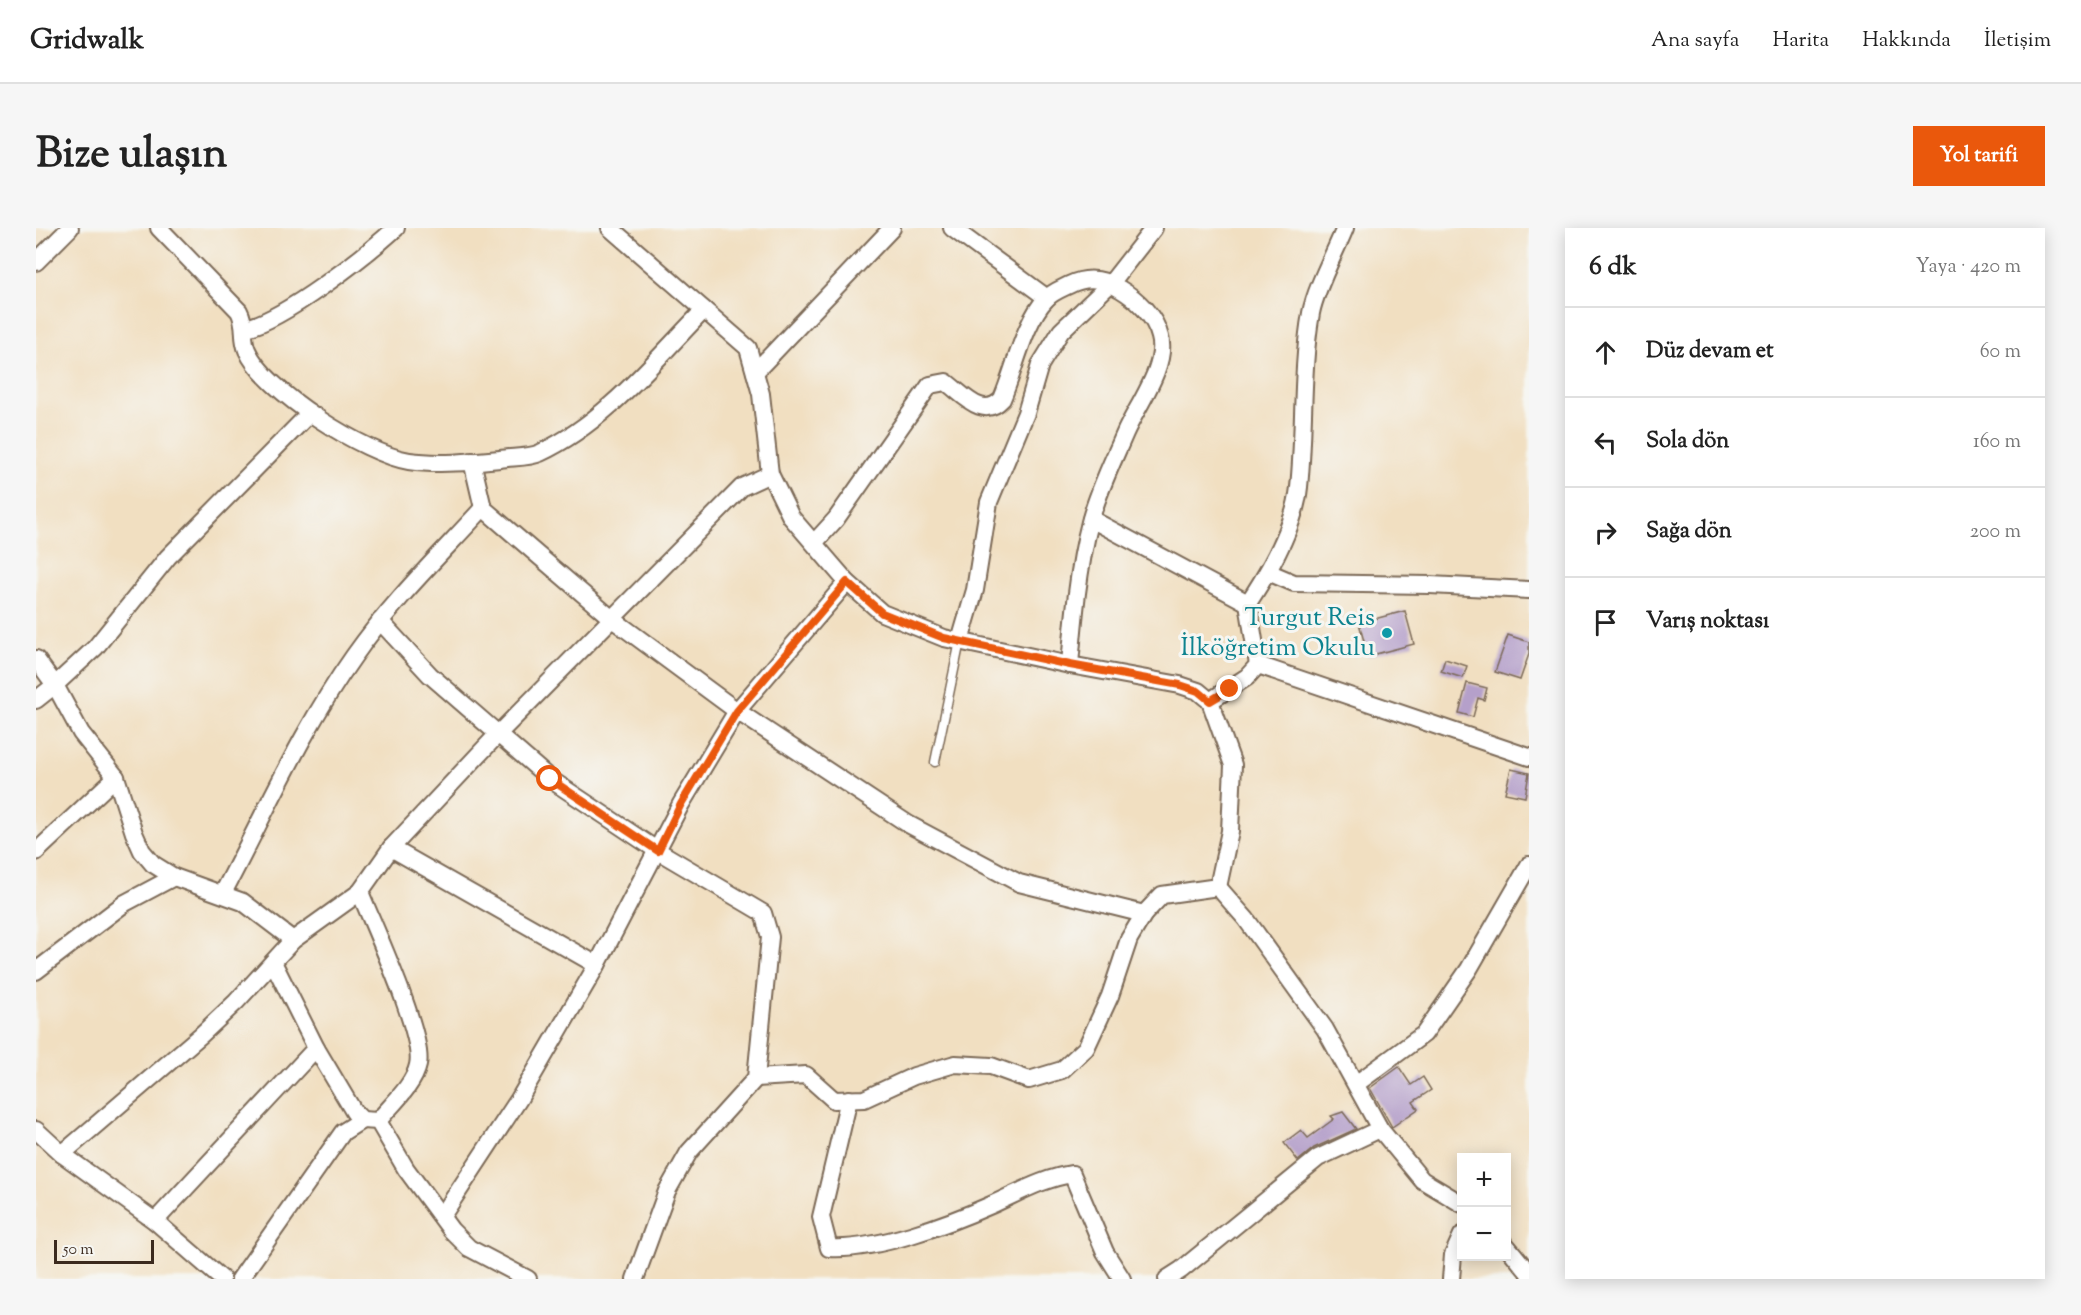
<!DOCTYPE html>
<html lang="tr">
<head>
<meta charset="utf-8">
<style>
  :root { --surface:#fff; --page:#f6f6f6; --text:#222; --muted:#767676; --line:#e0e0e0; --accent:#ea580c }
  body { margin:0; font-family:"Sorts Mill Goudy",serif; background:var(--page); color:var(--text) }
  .controls { position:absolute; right:18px; bottom:18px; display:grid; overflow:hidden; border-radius:0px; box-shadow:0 3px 15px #0003 }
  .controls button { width:54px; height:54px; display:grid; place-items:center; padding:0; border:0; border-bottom:2px solid var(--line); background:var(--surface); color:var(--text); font:30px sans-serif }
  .scale { position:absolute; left:18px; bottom:15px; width:100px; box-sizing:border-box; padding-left:6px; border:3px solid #3b2a1e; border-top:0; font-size:16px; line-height:21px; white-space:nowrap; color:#3b2a1e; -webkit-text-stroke:4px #f6f6f2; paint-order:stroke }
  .stop { position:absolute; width:18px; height:18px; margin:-14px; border:4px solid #ea580c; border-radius:50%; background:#fff }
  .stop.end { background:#ea580c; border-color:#fff; box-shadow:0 2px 6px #0008 }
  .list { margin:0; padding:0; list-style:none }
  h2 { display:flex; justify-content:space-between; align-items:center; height:78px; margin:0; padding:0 24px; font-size:26px }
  h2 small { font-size:20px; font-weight:400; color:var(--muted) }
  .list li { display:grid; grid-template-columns:39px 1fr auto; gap:18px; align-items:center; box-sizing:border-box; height:90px; padding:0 24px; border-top:2px solid var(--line) }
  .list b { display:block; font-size:22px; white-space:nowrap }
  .list em { font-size:20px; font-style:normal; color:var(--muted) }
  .icon { flex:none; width:33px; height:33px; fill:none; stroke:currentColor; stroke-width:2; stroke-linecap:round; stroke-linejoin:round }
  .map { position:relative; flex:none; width:1493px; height:1051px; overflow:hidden; border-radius:0px }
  header { display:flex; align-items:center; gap:36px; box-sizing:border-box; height:84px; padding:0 30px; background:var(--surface); border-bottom:2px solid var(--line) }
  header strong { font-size:28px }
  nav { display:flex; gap:33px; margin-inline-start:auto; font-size:21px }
  .intro { display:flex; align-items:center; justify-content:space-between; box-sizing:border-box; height:144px; padding:0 36px }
  h1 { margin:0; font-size:42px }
  .button { padding:15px 27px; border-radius:0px; background:var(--accent); color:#fff; font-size:21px; font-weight:700 }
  main { display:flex; gap:36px; padding:0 36px }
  aside { flex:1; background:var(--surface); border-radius:0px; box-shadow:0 3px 15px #0003 }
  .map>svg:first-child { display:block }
  .building { fill:#b5a0ca }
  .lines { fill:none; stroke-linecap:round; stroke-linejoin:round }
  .lane-casing { stroke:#7b6957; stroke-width:11 }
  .street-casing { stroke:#7b6957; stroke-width:20 }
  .lane { stroke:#fff; stroke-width:8 }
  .street { stroke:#fff; stroke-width:16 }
  .route { stroke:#ea580c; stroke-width:8 }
  .culture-dot { fill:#0f9aa8; stroke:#f6f6f2; stroke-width:2 }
  .labels { text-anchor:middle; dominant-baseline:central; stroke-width:6; stroke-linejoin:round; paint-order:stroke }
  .culture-label { font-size:26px; fill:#0d838f; stroke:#f6f6f2; text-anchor:end }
</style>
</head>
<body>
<header>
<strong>Gridwalk</strong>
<nav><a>Ana sayfa</a><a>Harita</a><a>Hakkında</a><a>İletişim</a></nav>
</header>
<div class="intro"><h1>Bize ulaşın</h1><a class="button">Yol tarifi</a></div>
<main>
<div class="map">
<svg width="1493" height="1051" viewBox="0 0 1493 1051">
  <rect width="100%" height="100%" fill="#f6f6f2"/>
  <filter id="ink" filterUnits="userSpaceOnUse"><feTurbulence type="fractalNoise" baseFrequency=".0167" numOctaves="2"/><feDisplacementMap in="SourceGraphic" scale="12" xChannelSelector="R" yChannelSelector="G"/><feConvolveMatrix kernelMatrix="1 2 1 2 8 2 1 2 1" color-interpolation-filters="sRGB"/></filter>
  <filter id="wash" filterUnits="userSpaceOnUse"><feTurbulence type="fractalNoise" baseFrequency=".008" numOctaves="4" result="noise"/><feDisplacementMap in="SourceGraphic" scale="24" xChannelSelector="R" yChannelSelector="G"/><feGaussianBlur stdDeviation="1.35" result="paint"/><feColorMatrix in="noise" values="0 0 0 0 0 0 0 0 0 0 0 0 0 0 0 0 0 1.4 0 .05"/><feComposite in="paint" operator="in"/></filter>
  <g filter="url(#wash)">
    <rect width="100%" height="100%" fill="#f1dfc1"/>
    <g id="blocks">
      <g class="building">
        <polygon points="1369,383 1378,416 1332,428 1323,395"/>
        <polygon points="1472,407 1493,414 1493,426 1484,452 1459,444"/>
        <polygon points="1409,431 1431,438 1427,450 1405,443"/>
        <polygon points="1431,455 1451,460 1448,472 1442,470 1437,489 1423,485"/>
        <polygon points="1475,541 1493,545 1489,569 1469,565"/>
        <polygon points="1363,839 1375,857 1387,849 1395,862 1377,874 1382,881 1356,899 1334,860"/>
        <polygon points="1307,884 1320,901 1278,920 1262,933 1248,915 1265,902 1272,910 1298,891 1295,888"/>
      </g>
    </g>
  </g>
  <g filter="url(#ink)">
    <use href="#blocks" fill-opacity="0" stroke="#7b6957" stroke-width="1.5"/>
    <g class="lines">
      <defs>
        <polyline id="lane" points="899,534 924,413"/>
        <g id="street">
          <path d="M123,0l80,83c8,15 2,25 8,39 17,41 118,104 162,111 29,4 62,1 91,-2 12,-2 29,-1 40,-6 66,-31 114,-92 164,-143"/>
          <path d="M574,0l138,120 13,46 9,80 21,43 56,65 35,31 62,25 126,27 110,20 18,6 12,10 37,-24 11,-12 -10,-62c22,-33 47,-76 51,-116 6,-58 2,-117 12,-174 5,-26 24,-60 34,-85"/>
          <polyline points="916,0 1011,70"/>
          <polyline points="0,34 34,0"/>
          <path d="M210,100c39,-9 119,-72 150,-100"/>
          <polyline points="719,144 856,0"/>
          <polyline points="436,233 447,280 575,390 701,483 872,596 983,655 1108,686"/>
          <polyline points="1055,291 1212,375"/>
          <path d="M778,315l22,-24 94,-134 16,-3c18,13 37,38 56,17 13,-30 22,-77 44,-100 6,-7 15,-10 23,-14 18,-9 34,-7 51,4 17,10 35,27 40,48 8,28 -23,69 -35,96 -12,28 -27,58 -35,89 -12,47 -16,95 -20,143"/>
          <polyline points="1232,344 1258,355 1394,357 1493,362"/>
          <polyline points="344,393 394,447 514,551 622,623 727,685 734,709 720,850 653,924 631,963 599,1051"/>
          <polyline points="924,413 939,362 953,274 990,185 1004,137 1025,103 1075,55 1118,0"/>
          <polyline points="0,431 19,457 0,472"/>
          <polyline points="1222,437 1493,529"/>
          <polyline points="355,620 561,737"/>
          <polyline points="0,624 80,549"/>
          <polyline points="1182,659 1210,691 1289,801 1344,901 1386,952 1426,976"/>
          <path d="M324,664c13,33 65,144 58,173 -4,20 -27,40 -40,56"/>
          <path d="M187,665c42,-79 79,-164 131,-237 37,-53 85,-100 129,-148"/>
          <polyline points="257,712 207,674 138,649 117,636 106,623 98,605 80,549 45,505 19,457 59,420 132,329 274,185"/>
          <polyline points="237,734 280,820 318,884 326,892 342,893 370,941 415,1002 433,1020 492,1051"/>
          <polyline points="0,743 89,675 138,649"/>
          <polyline points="720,850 770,847 798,872 828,871 878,848 919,836 955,838 993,852 1026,842 1050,820 1074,768 1093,711 1108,686 1126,667 1182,659 1194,603 1197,537 1174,473"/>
          <polyline points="1320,856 1388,806 1433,741 1493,637"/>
          <path d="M813,871l-28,118 8,31c47,3 119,-24 162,-43 27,-12 53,-27 81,-31l33,78 17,27"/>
          <polyline points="0,902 26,926 119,993 186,1051"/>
          <polyline points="26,926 165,807 200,774 257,712 324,664 355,620 462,506 706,259 734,246"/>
          <polyline points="406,988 483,871 561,737 645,576 701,483 811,354"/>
          <polyline points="119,993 280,820"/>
          <polyline points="1470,1017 1493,1045"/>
          <polyline points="204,1051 307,904 326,892"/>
          <polyline points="1131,1051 1145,1042 1282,930 1344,901"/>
          <polyline points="1415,1051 1417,1027 1426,1007"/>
        </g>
      </defs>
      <use href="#lane" class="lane-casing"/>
      <use href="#street" class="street-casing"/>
      <use href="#lane" class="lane"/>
      <use href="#street" class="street"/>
    </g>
  </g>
  <g class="lines" filter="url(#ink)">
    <polyline class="route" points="514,551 622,623 645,576 701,483 811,354 846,385 908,410 1034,437 1144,457 1162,463 1174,473 1194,461"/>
  </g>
  <circle class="culture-dot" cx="1351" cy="405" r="6"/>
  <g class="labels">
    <g class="culture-label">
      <text x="1339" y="390">Turgut Reis<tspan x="1339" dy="30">İlköğretim Okulu</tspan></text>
    </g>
  </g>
</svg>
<div class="controls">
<button>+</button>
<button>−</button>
</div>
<div class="scale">50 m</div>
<div class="stop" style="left:514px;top:551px"></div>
<div class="stop end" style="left:1194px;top:461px"></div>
</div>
<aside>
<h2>6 dk<small>Yaya · 420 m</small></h2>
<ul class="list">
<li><svg class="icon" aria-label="ahead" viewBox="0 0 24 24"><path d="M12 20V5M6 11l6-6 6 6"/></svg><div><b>Düz devam et</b></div><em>60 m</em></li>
<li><svg class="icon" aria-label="left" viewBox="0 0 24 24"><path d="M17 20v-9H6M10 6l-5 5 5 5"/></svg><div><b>Sola dön</b></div><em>160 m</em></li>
<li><svg class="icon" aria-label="right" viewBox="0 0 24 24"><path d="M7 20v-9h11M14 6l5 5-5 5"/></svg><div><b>Sağa dön</b></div><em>200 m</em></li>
<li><svg class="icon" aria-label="arrive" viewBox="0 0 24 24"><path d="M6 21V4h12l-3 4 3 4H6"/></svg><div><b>Varış noktası</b></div></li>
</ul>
</aside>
</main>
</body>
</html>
